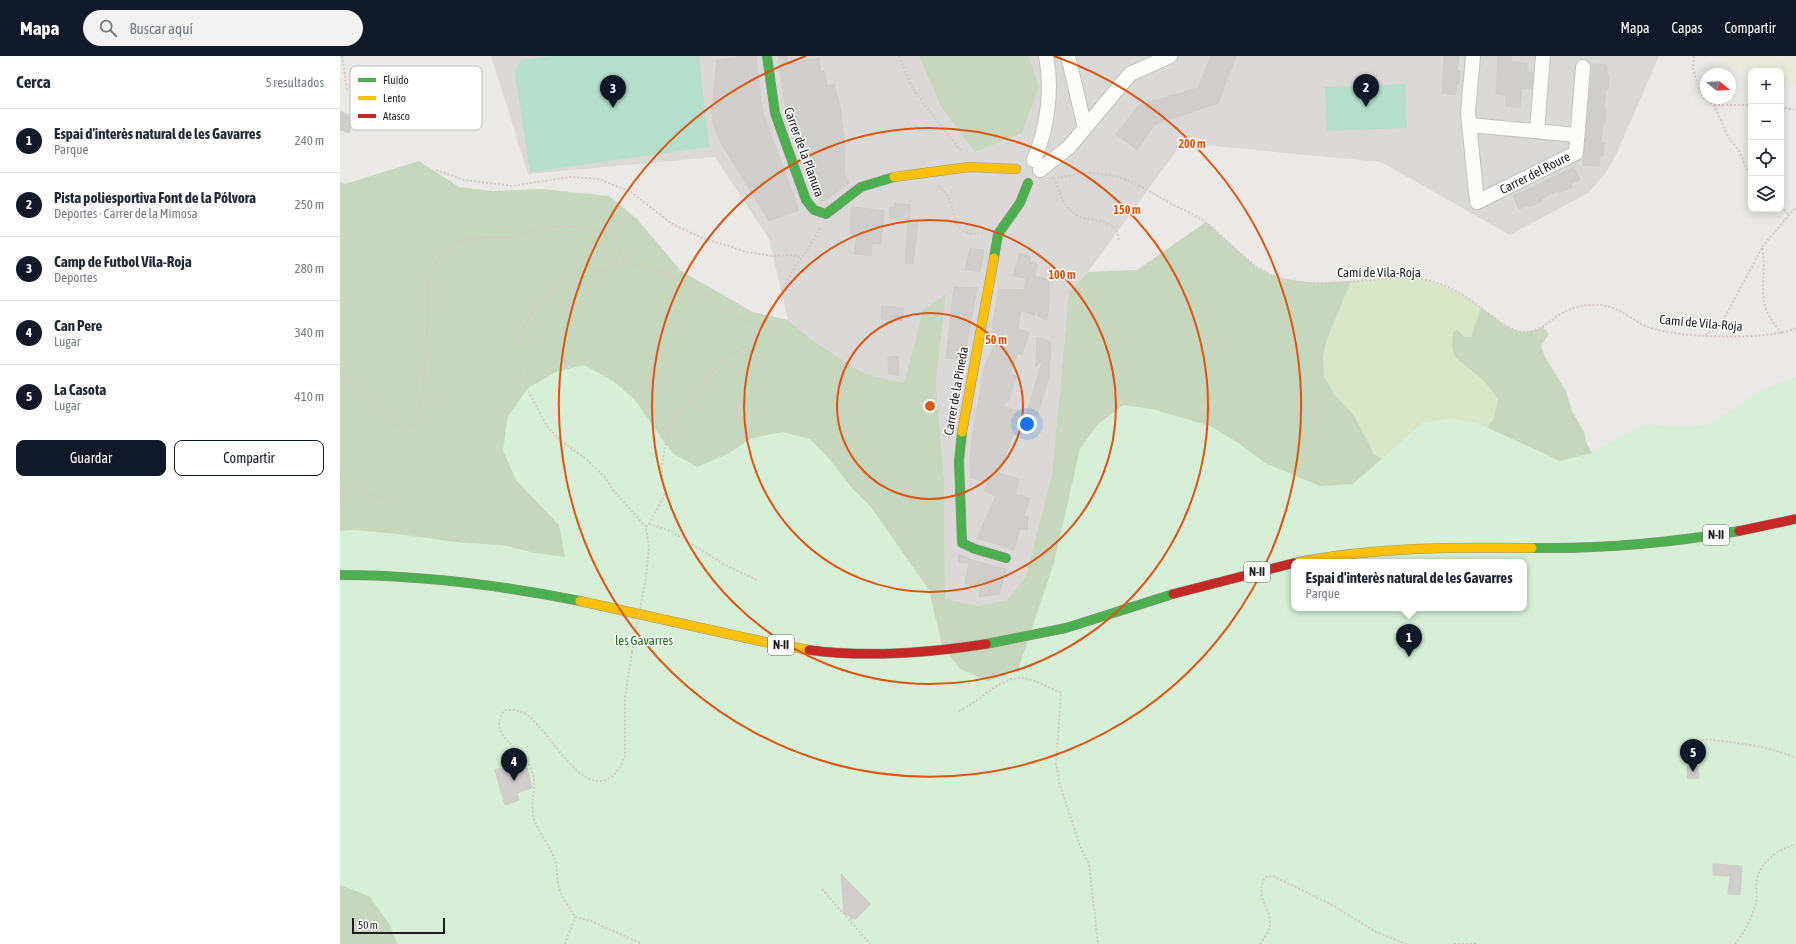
<!DOCTYPE html>
<html lang="es">
<head>
<meta charset="utf-8">
<style>
  :root { --surface:#fff; --page:#f2f2f3; --text:#1f2937; --muted:#747a83; --line:#e0e1e3; --accent:#111827 }
  body { margin:0; font-family:"Asap Condensed",sans-serif; background:var(--page); color:var(--text) }
  .controls { position:absolute; right:12px; top:12px; display:grid; overflow:hidden; border-radius:8px; box-shadow:0 2px 10px #0003 }
  .controls button { width:36px; height:36px; display:grid; place-items:center; padding:0; border:0; border-bottom:1px solid var(--line); background:var(--surface); color:var(--text); font:20px sans-serif }
  .compass { position:absolute; left:1360px; top:12px; width:36px; height:36px; border-radius:50%; background:var(--surface); box-shadow:0 2px 10px #0003; rotate:108deg }
  .scale { position:absolute; left:12px; bottom:10px; width:93px; box-sizing:border-box; padding-left:4px; border:2px solid #1d1d1d; border-top:0; font-size:11px; line-height:14px; white-space:nowrap; color:#1d1d1d; -webkit-text-stroke:3px #fff; paint-order:stroke }
  .you { position:absolute; left:687px; top:368px; width:14px; height:14px; margin:-10px; border:3px solid #fff; border-radius:50%; background:#1a73e8; box-shadow:0 0 0 6px #1a73e833 }
  .badge { display:grid; place-items:center; width:26px; height:26px; border-radius:50%; background:var(--accent); color:#fff; font-size:13px; font-weight:700 }
  .pin { position:absolute; translate:-50% -33px; filter:drop-shadow(0 1px 2px #0008) }
  .pin::after { content:''; position:absolute; top:21px; width:14px; height:12px; background:inherit; clip-path:polygon(0 0,100% 0,50% 100%) }
  .popup { position:absolute; left:951px; top:503px; width:236px; height:52px; box-sizing:border-box; display:grid; place-content:center; border-radius:8px; background:var(--surface); filter:drop-shadow(0 1px 3px #0005); font-size:13px; white-space:nowrap; color:var(--muted) }
  .popup b { font-size:15px; color:var(--text) }
  .popup::after { content:''; position:absolute; left:50%; top:100%; margin-left:-8px; border:8px solid transparent; border-top-color:var(--surface) }
  .list { margin:0; padding:0; list-style:none }
  h2 { display:flex; justify-content:space-between; align-items:center; height:52px; margin:0; padding:0 16px; font-size:17px }
  h2 small { font-size:13px; font-weight:400; color:var(--muted) }
  .list li { display:grid; grid-template-columns:26px 1fr auto; gap:12px; align-items:center; box-sizing:border-box; height:64px; padding:0 16px; border-top:1px solid var(--line) }
  .list b { display:block; font-size:15px; white-space:nowrap }
  .list p { margin:0; font-size:13px; white-space:nowrap; color:var(--muted) }
  .list em { font-size:13px; font-style:normal; color:var(--muted) }
  .actions { display:flex; gap:8px; padding:12px 16px }
  .actions a { flex:1; padding:9px 0; border:1px solid var(--accent); border-radius:8px; text-align:center; font-size:14px; color:var(--accent) }
  .actions .main { background:var(--accent); color:#fff }
  .icon { flex:none; width:22px; height:22px; fill:none; stroke:currentColor; stroke-width:2; stroke-linecap:round; stroke-linejoin:round }
  .map { position:relative; flex:none; width:1456px; height:888px; overflow:hidden }
  header { display:flex; align-items:center; gap:24px; box-sizing:border-box; height:56px; padding:0 20px; background:var(--accent); color:#fff }
  header strong { font-size:19px }
  nav { display:flex; gap:22px; margin-inline-start:auto; font-size:14px }
  .search { width:280px; height:36px; background:var(--page); display:flex; align-items:center; gap:10px; box-sizing:border-box; padding:0 14px; border-radius:22px; color:var(--muted); font-size:15px }
  main { display:flex }
  aside { flex:1; background:var(--surface) }
  .map>svg:first-child { display:block }
  .residential { fill:#dad9d7 }
  .farmland { fill:#eaeada }
  .grass { fill:#d8e6c7 }
  .forest { fill:#c7d7be }
  .park { fill:#d6efd6; fill-rule:evenodd }
  .pitch { fill:#b5decc }
  .building { fill:#d0cecb; stroke:#cecbc8 }
  .lines { fill:none; stroke-linecap:round; stroke-linejoin:round }
  .street-casing { stroke:#c2c1c0; stroke-width:16 }
  .fast-casing { stroke:#919380; stroke-width:10 }
  .slow-casing { stroke:#919380; stroke-width:10 }
  .jam-casing { stroke:#919380; stroke-width:10 }
  .path { stroke:#d4c8c6; stroke-width:2; stroke-dasharray:2 2; stroke-linecap:butt }
  .street { stroke:#fcfcfb; stroke-width:14 }
  .fast { stroke:#4caf50; stroke-width:9 }
  .slow { stroke:#ffc107; stroke-width:9 }
  .jam { stroke:#c62828; stroke-width:9 }
  .path-bridge { stroke:#d4c8c6; stroke-width:2; stroke-dasharray:2 2; stroke-linecap:butt }
  .ring { fill:none; stroke:#de560d; stroke-width:2 }
  .labels { text-anchor:middle; dominant-baseline:central; stroke-width:3; stroke-linejoin:round; paint-order:stroke }
  .shield { fill:#fff; stroke:#616161; stroke-width:1 }
  .shield-label { font-size:12px; font-weight:bold; fill:#1d1d1d }
  .street-label { font-size:13px; fill:#1d1d1d; stroke:#fff }
  .park-label { font-size:13px; fill:#16701d; stroke:#fff }
  .key { fill:#fff; stroke:#bbb; stroke-width:1 }
  .key-label { font-size:11px; fill:#1d1d1d }
  .centre { fill:#de560d; stroke:#fff; stroke-width:2 }
  .ring-label { font-size:12px; text-anchor:middle; font-weight:bold; fill:#de560d; stroke:#fff; stroke-width:3; stroke-linejoin:round; paint-order:stroke }
</style>
</head>
<body>
<header>
<strong>Mapa</strong>
<div class="search"><svg class="icon" aria-label="search" viewBox="0 0 24 24"><circle cx="10" cy="10" r="6"/><path d="M15 15l6 6"/></svg>Buscar aquí</div>
<nav><a>Mapa</a><a>Capas</a><a>Compartir</a></nav>
</header>
<main>
<aside>
<h2>Cerca<small>5 resultados</small></h2>
<ul class="list">
<li><span class="badge">1</span><div><b>Espai d'interès natural de les Gavarres</b><p>Parque</p></div><em>240 m</em></li>
<li><span class="badge">2</span><div><b>Pista poliesportiva Font de la Pólvora</b><p>Deportes · Carrer de la Mimosa</p></div><em>250 m</em></li>
<li><span class="badge">3</span><div><b>Camp de Futbol Vila-Roja</b><p>Deportes</p></div><em>280 m</em></li>
<li><span class="badge">4</span><div><b>Can Pere</b><p>Lugar</p></div><em>340 m</em></li>
<li><span class="badge">5</span><div><b>La Casota</b><p>Lugar</p></div><em>410 m</em></li>
</ul>
<div class="actions"><a class="main">Guardar</a><a>Compartir</a></div>
</aside>
<div class="map">
<svg width="1456" height="888" viewBox="0 0 1456 888">
  <rect width="100%" height="100%" fill="#ebe9e6"/>
  <polygon class="residential" points="151,0 579,0 600,49 699,31 689,0 1319,0 1276,99 1265,118 1248,137 1170,179 1041,106 842,87 748,216 729,236 712,417 686,520 667,545 638,550 605,544 604,423 596,328 606,239 583,254 564,327 523,317 472,284 448,264 429,183 375,101 188,118"/>
  <polygon class="farmland" points="1382,0 1456,0 1456,29 1441,24 1441,15 1411,15 1393,11 1384,6"/>
  <path class="grass" d="M1080,223c23,5 42,14 61,28l-10,30h-6l-4,-4 7,35 17,14 13,17 -5,21 -12,15 -83,33 -24,-14 -20,-39 -20,-21 -10,-18 -1,-19 4,-17 24,-59z"/>
  <g class="forest">
    <polygon points="579,0 689,0 699,31 682,77 635,96 600,49"/>
    <polygon points="79,105 119,131 152,135 202,133 269,140 297,163 341,215 413,256 448,264 472,284 523,317 564,327 583,254 606,238 596,328 604,423 605,543 638,550 667,544 686,520 712,417 729,236 748,216 797,214 866,166 916,211 931,219 951,224 976,227 1011,225 987,284 983,301 984,320 994,338 1014,359 1034,398 1058,412 1066,433 938,452 954,552 1184,552 1344,888 0,888 0,126 5,128"/>
    <path d="M1141,251c20,16 35,33 62,20l6,7 -8,12 4,11 21,34 6,20 12,21 3,12 5,9 68,43 -179,-61 12,-15 5,-21 -13,-17 -30,-25 -3,-10 1,-15 4,-2 8,7h6z"/>
  </g>
  <path class="park" d="M244,309l29,16 22,19 37,53 25,14 31,-13 24,-16 31,-6 27,7 21,22 20,26 20,20 58,83 13,55 18,24 28,12 30,-11 36,-107 26,-114 17,-24 26,-20 29,4 58,17 27,16 28,21 55,23 33,-2 69,-61 30,-5 28,6 80,37 32,-8 26,-15 28,-14 32,3 29,-2 28,-17 23,-17 38,-14v567h-1399l-7,-19 -21,-29 -29,-11v-354l14,-1 43,4 67,9 38,2 33,8 30,4 -6,-32 -43,-45 -13,-30 5,-34 20,-28 28,-16zM954,506h230v46h-230z"/>
  <g class="pitch">
    <polygon points="212,0 359,0 369,91 190,116 175,18 181,4"/>
    <polygon points="1065,28 1067,72 987,75 985,31"/>
  </g>
  <g class="building">
    <polygon points="396,0 416,0 421,46 424,60 459,154 429,165 381,87 373,68 372,53 377,4 396,2"/>
    <polygon points="438,0 447,0 448,8 479,2 481,16 484,15 487,30 494,28 500,50 505,92 504,115 509,127 486,144 481,145 476,139 446,54"/>
    <polygon points="871,0 896,0 878,47 814,69 797,94 776,78 799,49 858,32"/>
    <polygon points="1104,0 1119,0 1117,15 1120,15 1119,28 1116,28 1116,39 1102,37"/>
    <polygon points="1158,0 1172,0 1171,5 1187,8 1187,16 1193,17 1192,32 1182,32 1180,51 1166,50 1166,40 1156,37"/>
    <polygon points="1253,8 1267,9 1267,19 1269,20 1268,33 1266,33 1264,53 1266,53 1265,67 1263,66 1262,76 1261,87 1264,87 1263,100 1260,100 1259,110 1243,109"/>
    <polygon points="0,55 16,62 9,77 0,74"/>
    <polygon points="1234,111 1240,124 1231,128 1232,131 1220,136 1219,134 1210,138 1201,143 1202,145 1189,151 1188,149 1179,153 1173,140"/>
    <polygon points="555,147 571,149 569,164 549,162 550,152 554,152"/>
    <polygon points="513,151 544,155 541,188 532,187 531,200 514,198 517,179 510,178 511,152"/>
    <polygon points="568,165 578,165 573,208 565,207"/>
    <polygon points="630,192 644,194 640,216 625,214"/>
    <polygon points="680,197 691,201 689,206 698,208 694,220 709,224 709,245 707,264 698,260 698,255 696,254 694,259 681,254 678,273 689,277 682,299 678,297 669,318 676,320 669,343 663,350 681,356 659,417 679,423 675,438 690,442 684,460 688,461 687,474 680,472 674,494 637,482 656,440 644,435 648,426 631,422 630,405 633,376 645,310 654,290 649,288 659,233 684,234 686,222 673,220"/>
    <polygon points="614,231 637,232 624,304 606,302"/>
    <polygon points="542,250 564,252 562,265 541,263"/>
    <polygon points="697,281 711,286 709,321 697,360 687,357 703,302 696,311"/>
    <polygon points="558,300 559,319 549,319 548,301"/>
    <polygon points="610,339 617,340 613,362 611,356"/>
    <polygon points="619,498 632,504 666,513 659,538 639,541 640,533 630,531 631,528 625,527 629,507 619,506"/>
    <polygon points="179,700 187,712 192,732 177,737 179,744 165,749 155,714 170,710 168,705"/>
    <polygon points="1358,710 1359,722 1348,723 1347,711"/>
    <polygon points="1373,808 1402,810 1400,839 1388,838 1390,820 1373,819"/>
    <polygon points="501,818 531,848 516,863 510,863 510,860 504,858"/>
  </g>
  <g class="lines">
    <defs>
      <g id="street">
        <polyline points="728,0 745,72"/>
        <polyline points="1133,0 1128,57 1137,146 1236,97 1243,11"/>
        <polyline points="1129,69 1237,79"/>
        <polyline points="1197,75 1203,0"/>
        <path d="M694,104c13,-31 19,-70 12,-104"/>
        <polyline points="700,114 729,91 790,18 830,0"/>
      </g>
      <g id="fast">
        <polyline points="427,0 435,57 466,144 474,154 486,158 521,131 554,121"/>
        <polyline points="654,202 658,178 680,147 688,127"/>
        <polyline points="622,376 619,405 622,487 635,493 666,502"/>
        <path d="M1192,492c69,1 138,-5 207,-17"/>
        <path d="M0,519c81,0 160,10 240,26"/>
        <polyline points="646,588 726,572 833,538"/>
      </g>
      <g id="slow">
        <polyline points="554,121 629,111 676,113"/>
        <polyline points="622,376 654,202"/>
        <path d="M958,506c78,-15 155,-15 234,-14"/>
        <polyline points="240,545 420,585 469,594"/>
      </g>
      <g id="jam">
        <polyline points="1399,475 1456,463"/>
        <polyline points="833,538 954,507"/>
        <path d="M469,594c59,8 119,3 177,-6"/>
      </g>
    </defs>
    <use href="#street" class="street-casing"/>
    <use href="#fast" class="fast-casing"/>
    <use href="#slow" class="slow-casing"/>
    <use href="#jam" class="jam-casing"/>
    <g class="path">
      <polyline points="2,0 7,34"/>
      <polyline points="559,0 570,27 577,39 622,96"/>
      <polyline points="1354,0 1353,13 1359,32 1364,42 1374,49 1388,80 1399,95 1411,122"/>
      <polyline points="1374,49 1411,49"/>
      <polyline points="1441,51 1456,54"/>
      <polyline points="96,114 124,124 171,130 230,121 259,123 291,136 332,168 360,181 407,196 433,200 451,199 462,202"/>
      <path d="M713,122c11,0 23,-5 35,-5 40,2 49,12 82,30 13,7 27,12 39,22 21,17 44,45 70,53 44,13 96,-3 141,1 26,3 48,18 68,34 10,7 19,15 31,18 19,5 31,-12 47,-20 8,-4 18,-6 27,-6 22,-2 36,14 55,22 29,11 120,14 148,1"/>
      <path d="M714,122c5,13 8,26 19,35 14,11 49,3 45,29"/>
      <path d="M598,130c25,16 4,53 45,47"/>
      <polyline points="1441,151 1449,159"/>
      <polyline points="287,205 266,214 238,217 218,227 195,252 184,271 178,291 178,305 183,325 208,372 220,384 246,403 264,420 273,434 306,471 309,492 306,521"/>
      <path d="M1442,277c-31,-32 -13,-52 -20,-86l34,-40"/>
      <polyline points="1365,279 1380,270 1422,192"/>
      <path d="M0,315l55,55c7,2 12,4 18,-1 14,-13 14,-118 16,-143 11,-43 34,-44 73,-45 6,0 13,0 18,-2 6,-1 11,-5 17,-6 21,-4 47,-4 66,4 17,7 14,22 25,29 10,6 23,5 34,10 10,4 21,8 30,14 22,15 43,37 71,38l33,-59 13,-17 11,-20"/>
      <polyline points="0,418 20,435 48,445"/>
      <polyline points="0,437 3,446"/>
      <path d="M309,468l17,-32 -5,-23 8,-42 57,-71c17,-6 29,-17 37,-32"/>
      <polyline points="306,471 309,468 331,475 385,509 417,524"/>
      <path d="M292,596l-7,46v58c-5,16 -19,32 -37,22 -22,-11 -41,-48 -62,-64l-10,-4h-11c-16,19 4,32 17,44 5,5 9,14 11,21 4,14 -3,25 0,39 2,14 14,27 20,41 5,10 3,21 6,32 3,11 11,21 16,30l16,4 51,23"/>
      <path d="M619,655c20,-9 43,-36 65,-33 12,2 26,10 37,15l-5,70 3,19 21,64 9,18 9,80"/>
      <path d="M1351,708l1,-14 12,-11c28,3 66,7 92,19"/>
      <polyline points="482,833 530,888"/>
      <polyline points="225,888 235,861"/>
      <path d="M920,888c5,-7 11,-14 10,-23 -2,-18 -15,-23 -5,-44l8,-1 61,30 42,26 30,12"/>
      <polyline points="1114,888 1138,888"/>
      <path d="M1395,888c10,-12 16,-25 21,-41 2,-7 -1,-16 1,-24 4,-18 22,-30 39,-35"/>
    </g>
    <use href="#street" class="street"/>
    <use href="#fast" class="fast"/>
    <use href="#slow" class="slow"/>
    <use href="#jam" class="jam"/>
    <polyline class="path-bridge" points="292,596 306,521"/>
  </g>
  <g class="ring">
    <circle cx="590" cy="350" r="93"/>
    <circle cx="590" cy="350" r="186"/>
    <circle cx="590" cy="350" r="278"/>
    <path d="M714 0A371 371 0 1 1 466 0"/>
  </g>
  <g class="labels">
    <g class="shield">
      <rect x="1363" y="469" width="26" height="20" rx="3"/>
      <rect x="904" y="506" width="26" height="20" rx="3"/>
      <rect x="428" y="579" width="26" height="20" rx="3"/>
    </g>
    <g class="shield-label">
      <text x="1376" y="479">N-II</text>
      <text x="917" y="516">N-II</text>
      <text x="441" y="589">N-II</text>
    </g>
    <g class="street-label">
      <text transform="translate(464 96) rotate(70)">Carrer de la Planura</text>
      <text transform="translate(1195 117) rotate(-27)">Carrer del Roure</text>
      <text x="1039" y="216">Camí de Vila-Roja</text>
      <text transform="translate(1361 267) rotate(5)">Camí de Vila-Roja</text>
      <text transform="translate(616 335) rotate(-80)">Carrer de la Pineda</text>
    </g>
    <g class="park-label">
      <text x="304" y="584">les Gavarres</text>
    </g>
  </g>
  <rect x="10" y="10" width="132" height="64" rx="6" class="key"/>
  <rect x="18" y="22" width="18" height="4" fill="#4caf50"/>
  <rect x="18" y="40" width="18" height="4" fill="#ffc107"/>
  <rect x="18" y="58" width="18" height="4" fill="#c62828"/>
  <g class="key-label">
    <text x="43" y="28">Fluido</text>
    <text x="43" y="46">Lento</text>
    <text x="43" y="64">Atasco</text>
  </g>
  <circle cx="590" cy="350" r="6" class="centre"/>
  <g class="ring-label">
    <text x="852" y="92">200 m</text>
    <text x="787" y="158">150 m</text>
    <text x="722" y="223">100 m</text>
    <text x="656" y="288">50 m</text>
  </g>
</svg>
<div class="controls">
<button>+</button>
<button>−</button>
<button><svg class="icon" aria-label="locate" viewBox="0 0 24 24"><circle cx="12" cy="12" r="6"/><path d="M12 2v4M12 18v4M2 12h4M18 12h4"/></svg></button>
<button><svg class="icon" aria-label="layers" viewBox="0 0 24 24"><path d="M12 4l9 5-9 5-9-5zM3 14l9 5 9-5"/></svg></button>
</div>
<svg class="compass" viewBox="-18 -18 36 36"><path d="M0-13l5 13h-10z" fill="#e53935"/><path d="M0 13l5-13h-10z" fill="#747a83"/></svg>
<div class="scale">50 m</div>
<div class="you"></div>
<div class="pin badge" style="left:1069px;top:601px">1</div>
<div class="popup"><b>Espai d'interès natural de les Gavarres</b>Parque</div>
<div class="pin badge" style="left:1026px;top:51px">2</div>
<div class="pin badge" style="left:273px;top:52px">3</div>
<div class="pin badge" style="left:174px;top:725px">4</div>
<div class="pin badge" style="left:1353px;top:716px">5</div>
</div>
</main>
</body>
</html>
